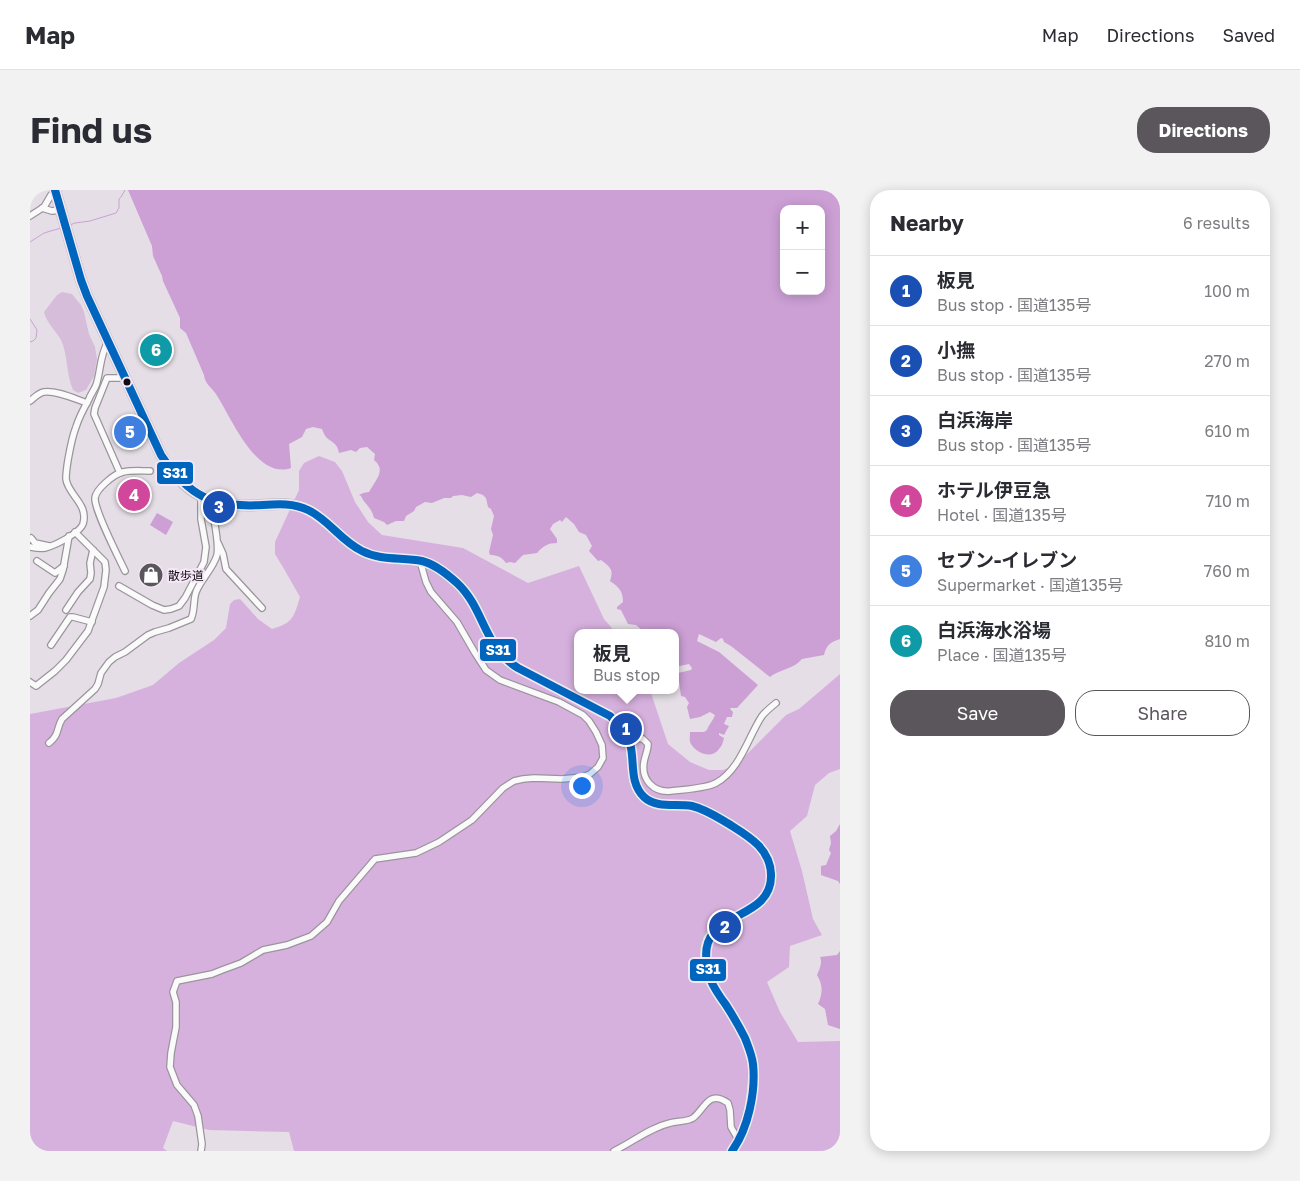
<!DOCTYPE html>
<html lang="en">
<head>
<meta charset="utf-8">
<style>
  :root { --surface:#fff; --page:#f2f2f3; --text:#2b2b33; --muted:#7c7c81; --line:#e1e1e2; --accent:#5b565c }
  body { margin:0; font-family:"Golos Text","Noto Sans JP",sans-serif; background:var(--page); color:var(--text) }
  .controls { position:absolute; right:15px; top:15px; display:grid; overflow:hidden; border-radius:10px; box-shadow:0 2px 12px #0003 }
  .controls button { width:45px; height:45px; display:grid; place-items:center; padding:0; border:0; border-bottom:1px solid var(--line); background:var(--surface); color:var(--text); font:25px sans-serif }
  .you { position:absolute; left:551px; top:595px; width:18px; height:18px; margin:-12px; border:4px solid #fff; border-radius:50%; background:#1a73e8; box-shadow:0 0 0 8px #1a73e833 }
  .badge { display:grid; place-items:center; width:32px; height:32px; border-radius:50%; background:var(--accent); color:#fff; font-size:16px; font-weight:700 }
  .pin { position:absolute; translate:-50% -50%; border:2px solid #fff; box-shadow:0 1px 5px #0006 }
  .popup { position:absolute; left:544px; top:439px; width:105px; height:65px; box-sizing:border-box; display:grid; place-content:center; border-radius:10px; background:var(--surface); filter:drop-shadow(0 1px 4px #0005); font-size:16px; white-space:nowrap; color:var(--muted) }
  .popup b { font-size:19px; color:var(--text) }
  .popup::after { content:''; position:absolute; left:50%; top:100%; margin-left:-10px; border:10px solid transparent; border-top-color:var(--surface) }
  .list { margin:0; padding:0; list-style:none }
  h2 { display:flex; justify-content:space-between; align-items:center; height:65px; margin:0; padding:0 20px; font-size:21px }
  h2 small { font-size:16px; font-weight:400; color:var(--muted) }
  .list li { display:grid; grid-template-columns:32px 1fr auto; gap:15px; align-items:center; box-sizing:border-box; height:70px; padding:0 20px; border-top:1px solid var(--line) }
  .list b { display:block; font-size:19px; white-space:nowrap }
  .list p { margin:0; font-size:16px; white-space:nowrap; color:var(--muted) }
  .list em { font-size:16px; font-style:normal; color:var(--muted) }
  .actions { display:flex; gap:10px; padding:15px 20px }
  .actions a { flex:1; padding:11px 0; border:1px solid var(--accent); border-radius:20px; text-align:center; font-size:18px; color:var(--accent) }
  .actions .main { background:var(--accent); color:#fff }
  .map { position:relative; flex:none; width:810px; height:961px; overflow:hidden; border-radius:20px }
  header { display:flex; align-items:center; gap:30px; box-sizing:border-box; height:70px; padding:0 25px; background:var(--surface); border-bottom:1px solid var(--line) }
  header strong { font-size:24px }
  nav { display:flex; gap:28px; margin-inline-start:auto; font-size:18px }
  .intro { display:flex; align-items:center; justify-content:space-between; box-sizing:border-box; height:120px; padding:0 30px }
  h1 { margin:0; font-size:35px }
  .button { padding:12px 22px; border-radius:20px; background:var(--accent); color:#fff; font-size:18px; font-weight:700 }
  main { display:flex; gap:30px; padding:0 30px }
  aside { flex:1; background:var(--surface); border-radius:20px; box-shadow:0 2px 12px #0003 }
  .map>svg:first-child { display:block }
  .green { fill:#d6beda }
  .forest { fill:#d7b1de }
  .water { fill:#cc9fd5; fill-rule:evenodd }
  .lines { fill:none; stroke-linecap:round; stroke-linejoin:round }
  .stream { stroke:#cc9fd5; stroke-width:1 }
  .street-casing { stroke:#9a959b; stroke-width:8 }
  .highway-casing { stroke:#c1bec2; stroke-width:12 }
  .street { stroke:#fbfafb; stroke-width:5.5 }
  .highway { stroke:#e4dce6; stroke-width:10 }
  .bus-1-casing { stroke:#f5e7f7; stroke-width:11 }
  .bus-1 { stroke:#0065bd; stroke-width:8 }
  .bus-dot { fill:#100c11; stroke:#f5e7f7; stroke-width:2 }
  .labels { text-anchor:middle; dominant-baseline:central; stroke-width:4; stroke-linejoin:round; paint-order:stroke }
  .poi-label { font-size:12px; fill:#100c11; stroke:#f5e7f7; text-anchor:start }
  .line-badge { stroke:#f5e7f7; stroke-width:2 }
  .badge-label { font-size:14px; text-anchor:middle; font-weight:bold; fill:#fff }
</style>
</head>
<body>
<header>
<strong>Map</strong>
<nav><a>Map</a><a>Directions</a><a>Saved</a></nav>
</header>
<div class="intro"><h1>Find us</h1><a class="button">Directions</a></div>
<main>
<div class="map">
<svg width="810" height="961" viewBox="0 0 810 961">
  <rect width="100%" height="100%" fill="#e5dee6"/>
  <path class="green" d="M32,102l10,2 9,11 3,7 5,22 6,13 2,12 -3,17 -8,14 -8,3 -5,-3c-7,-16 -5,-35 -12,-50 -5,-9 -15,-18 -17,-28l13,-17z"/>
  <path class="forest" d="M289,266l16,6 7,9 13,31 13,20 14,13 81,13 65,35 51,-17 25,53 12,14h-39v57h73l18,54 22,18 19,8h14l10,-4 11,-9 42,-42 13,-6 41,-35v95l-11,4 -14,12 -8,31 -17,15 12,40 11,48 9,16 -32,11 -1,21 -22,15 13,30 18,30 42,-1v110h-546l-5,-19 -80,-2 -36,-9 -10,27 4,3h-137v-437l86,-16 37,-13 26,-22 35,-23 12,-12 4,-24 4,-4 6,-1 18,20 14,10c21,-6 22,-12 28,-32l-16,-28 -9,-15v-12l24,-52v-19l5,-8z"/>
  <g class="water">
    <path d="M98,0h712v449c-10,3 -14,7 -16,16l-22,4c-8,10 -22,10 -32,18l-39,-31 -7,-4 -1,-3 -2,-1 -5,4 -17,-8 -2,7 22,11 39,33 -21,23h-7l1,2 2,2 -1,5h-5l-3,7 5,2 -5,9 -5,-2v2l5,3c-1,4 -2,8 -5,11 -7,10 -22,5 -28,-5 -2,-3 -1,-8 -1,-12h14l3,-2c2,-6 6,-9 8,-15l-5,-3 -10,5 -10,2 -3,-12 2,-4 -4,-6 -4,-1 -3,-23 13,-3 1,-2 -3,-4 -14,3v-34h-25l-3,-3 -4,1 -7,-6 -8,-1 -7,-14 -4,-1v-2l6,-5c0,-11 -4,-15 -13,-21 4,-12 0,-14 -9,-21l-3,1 -9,-10 3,-5 -6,-11 -7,-3 -5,-8 -8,-7 -4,5 -2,-2 -7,4 -3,5 7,10v4c-9,0 -14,3 -20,10l-14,2 -8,8 -5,-1 -4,1c-4,-6 -9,-8 -16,-8l-1,-3 4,-17 -2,-6 3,-13 -3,-7 -3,-2 -2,-9 -3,-3 -6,-2 -6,4 -9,-2 -9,1 -2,2h-7l-12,5 -7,-1 -9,5 -2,4 -8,5 -2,5h-8l-9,4 -3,-3 -10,-4c-3,-12 -9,-13 -13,-22l-2,-1 4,-2 6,-1c6,-11 18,-22 5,-32l1,-6 -8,-7 -7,1 -4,4 -5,-2 -12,3c-2,-11 -7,-10 -13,-16 -2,-3 -3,-5 -4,-8l-9,-2 -7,2 -4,8 -13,7 2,24c-35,12 -60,-51 -75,-74 -5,-7 -11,-10 -12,-19l-18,-42 -6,-5v-10l-17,-37 -1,-5 -9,-20 -1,-10zM754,19h37v82h-37z"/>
    <polygon points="127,323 143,332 136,345 120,335"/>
    <polygon points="810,634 810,694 808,691 791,685 791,676 796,675 801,663 799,660 801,653 800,646 806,641"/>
    <path d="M810,761v78l-12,-4 -3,-16 -7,-5c5,-11 5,-19 -1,-29 2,-5 6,-12 3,-18l17,-2z"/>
  </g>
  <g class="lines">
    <g class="stream">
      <polyline points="40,35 45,33 60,31 86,23 89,18 89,9 91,7 95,0"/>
      <polyline points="0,52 14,43 31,38"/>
      <polyline points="0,129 7,140 6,148 3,151 0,152"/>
    </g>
    <defs>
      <g id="street">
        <polyline points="12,18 22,21 30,20"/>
        <polyline points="0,26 14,17 21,5 25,1"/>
        <path d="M0,211c4,-3 8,-8 14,-9 12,-2 31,7 43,11"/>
        <polyline points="90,283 64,224 65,218 77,188 89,188 94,187"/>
        <polyline points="1,348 5,353 19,356"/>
        <polyline points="188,353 193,364 196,379 232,418"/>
        <path d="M0,357c5,1 10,2 15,1 9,-2 35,-15 38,-24 6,-20 -15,-29 -17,-45 0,-6 1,-13 2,-19 2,-11 4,-23 8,-33 3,-10 8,-19 13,-28 2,-6 7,-11 8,-17 4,-14 3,-27 11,-40"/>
        <polyline points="7,371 25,383 34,376"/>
        <path d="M95,381c-6,-13 -31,-61 -30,-73 1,-9 19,-24 28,-26 9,-2 18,-1 27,-1"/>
        <polyline points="89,396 122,415 134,420 141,419 149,416 155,408 174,372 176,357 171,329 171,307"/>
        <polyline points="36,420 48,402 60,389 61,383 60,373 63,360"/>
        <polyline points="0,426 8,420 19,403 30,389 33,380 39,346"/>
        <polyline points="21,455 40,427 43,427 62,432"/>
        <polyline points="0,492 6,496 25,481 36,470 58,441 74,397 76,380 75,372 45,342"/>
        <path d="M598,547l15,2 5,5c0,6 -3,12 -4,18 -3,18 10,31 27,29 11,-1 36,-3 45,-8 24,-13 32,-46 46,-67 4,-5 9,-9 14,-13"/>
        <path d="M19,553c11,-9 7,-14 13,-24l33,-30 3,-5 3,-11 8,-11 6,-5 10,-5 23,-17 7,-3 14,-4 22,-9c4,-8 2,-18 5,-27 5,-13 17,-23 21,-37 3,-13 -5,-41 -6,-55"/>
        <polyline points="171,961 172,954 168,926 164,915 147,895 140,877 141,863 146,837 146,812 143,802 147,791 182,784 192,780 211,773 233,760 257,755 281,746 297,732 309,711 345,669 386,663 409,652 442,630 473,598 484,591 493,589 504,588 532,589 553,587 560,584 568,577 573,568 572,555 566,542 559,531 553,525 529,512 470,490 456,480 445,463 427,432 401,402 396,392 390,371"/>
        <path d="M584,961c19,-9 35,-23 56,-28 7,-2 17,-1 23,-5 12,-9 15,-29 35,-15l2,7 1,17 8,14"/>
      </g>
      <path id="highway" d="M25,0l26,90 6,16 74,159c24,41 52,53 98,50 17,-1 33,-3 48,4 23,11 37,36 61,45 17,6 35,4 52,7 11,2 22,9 30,16 10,8 19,17 25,29 8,16 14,35 26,49 10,11 23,16 35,22 25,13 50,26 74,39 7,6 13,11 17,20 10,19 0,45 17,61 13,12 32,6 48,9 13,3 25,10 37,18 21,12 43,26 42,53 -2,53 -85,27 -62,101 13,26 38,52 43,81 3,15 0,31 -2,46 -3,17 -7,32 -18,46"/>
    </defs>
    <use href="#street" class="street-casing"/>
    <use href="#highway" class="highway-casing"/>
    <use href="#street" class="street"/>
    <use href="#highway" class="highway"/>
    <defs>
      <path id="bus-1" d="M25,0l26,90 6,16 74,159c28,42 52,53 102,50 15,-1 31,-2 45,5 21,10 33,31 54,41 19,10 40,6 60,10 13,3 25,13 35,22 28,26 26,64 61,85l92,48c9,8 16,16 20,27 5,18 -1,40 14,54 13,12 32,6 48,9 13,3 25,11 37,18 19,12 41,24 42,50 2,50 -74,34 -64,90 1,5 1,11 3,15 4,9 10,18 16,26 7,11 13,21 19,33 3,8 7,17 8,26 3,28 -5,65 -21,87"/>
    </defs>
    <use href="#bus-1" class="bus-1-casing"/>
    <use href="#bus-1" class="bus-1"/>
  </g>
  <defs>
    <symbol id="shop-disc" viewBox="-11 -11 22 22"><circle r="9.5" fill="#5b565c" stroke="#f5e7f7"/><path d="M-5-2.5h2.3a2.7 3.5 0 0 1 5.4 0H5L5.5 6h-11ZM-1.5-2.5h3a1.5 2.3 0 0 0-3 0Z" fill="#fff"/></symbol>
  </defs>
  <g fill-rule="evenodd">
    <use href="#shop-disc" x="107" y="371" width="28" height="28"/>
  </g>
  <circle class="bus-dot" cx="97" cy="192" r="4.5"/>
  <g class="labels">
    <g class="poi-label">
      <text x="138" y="385">散歩道</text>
    </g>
  </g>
  <g class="line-badge">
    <rect x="126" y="271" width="38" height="24" rx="5" fill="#0065bd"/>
    <rect x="449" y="448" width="38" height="24" rx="5" fill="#0065bd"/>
    <rect x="659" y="768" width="38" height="24" rx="5" fill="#0065bd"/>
  </g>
  <g class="badge-label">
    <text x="145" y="288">S31</text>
    <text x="468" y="465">S31</text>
    <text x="678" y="784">S31</text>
  </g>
</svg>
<div class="controls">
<button>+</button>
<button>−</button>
</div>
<div class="you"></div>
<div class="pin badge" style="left:596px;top:539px;background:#1a4fb4">1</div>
<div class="popup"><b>板見</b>Bus stop</div>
<div class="pin badge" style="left:695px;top:737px;background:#1a4fb4">2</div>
<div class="pin badge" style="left:189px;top:317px;background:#1a4fb4">3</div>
<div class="pin badge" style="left:104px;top:305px;background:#d1479c">4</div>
<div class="pin badge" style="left:100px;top:242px;background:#3f7fe0">5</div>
<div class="pin badge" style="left:126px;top:160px;background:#0f9aa8">6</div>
</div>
<aside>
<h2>Nearby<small>6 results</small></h2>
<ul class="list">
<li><span class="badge" style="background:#1a4fb4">1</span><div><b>板見</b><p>Bus stop · 国道135号</p></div><em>100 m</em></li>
<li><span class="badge" style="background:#1a4fb4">2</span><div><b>小撫</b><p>Bus stop · 国道135号</p></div><em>270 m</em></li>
<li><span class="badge" style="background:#1a4fb4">3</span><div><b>白浜海岸</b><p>Bus stop · 国道135号</p></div><em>610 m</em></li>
<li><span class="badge" style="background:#d1479c">4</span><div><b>ホテル伊豆急</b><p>Hotel · 国道135号</p></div><em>710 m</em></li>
<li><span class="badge" style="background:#3f7fe0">5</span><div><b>セブン-イレブン</b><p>Supermarket · 国道135号</p></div><em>760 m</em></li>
<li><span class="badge" style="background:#0f9aa8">6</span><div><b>白浜海水浴場</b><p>Place · 国道135号</p></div><em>810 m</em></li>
</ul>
<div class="actions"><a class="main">Save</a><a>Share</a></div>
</aside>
</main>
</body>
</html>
